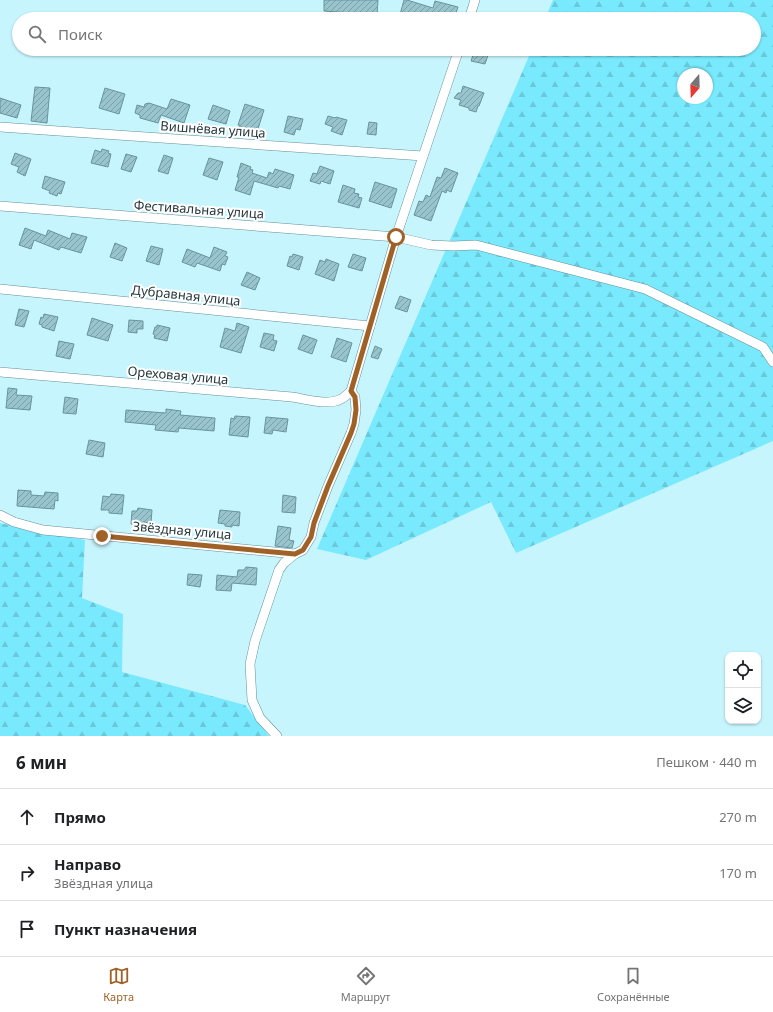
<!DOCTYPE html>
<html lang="ru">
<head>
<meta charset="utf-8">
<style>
  :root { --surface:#fff; --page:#f6f6f6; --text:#202124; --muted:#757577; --line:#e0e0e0; --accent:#9f6126 }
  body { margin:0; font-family:"Noto Sans",sans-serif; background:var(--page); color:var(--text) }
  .controls { position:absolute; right:12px; bottom:12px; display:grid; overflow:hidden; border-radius:8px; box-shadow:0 1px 3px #0004 }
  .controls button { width:36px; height:36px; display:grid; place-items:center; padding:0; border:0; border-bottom:1px solid var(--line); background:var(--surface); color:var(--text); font:20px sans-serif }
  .compass { position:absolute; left:677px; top:68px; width:36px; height:36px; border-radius:50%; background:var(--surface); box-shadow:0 1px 3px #0004; rotate:199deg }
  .stop { position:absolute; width:12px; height:12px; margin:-9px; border:3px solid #9f6126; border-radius:50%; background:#fff }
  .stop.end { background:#9f6126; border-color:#fff; box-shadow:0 1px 4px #0008 }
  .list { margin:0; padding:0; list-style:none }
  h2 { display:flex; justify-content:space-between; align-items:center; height:52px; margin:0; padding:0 16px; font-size:17px }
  h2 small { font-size:13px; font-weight:400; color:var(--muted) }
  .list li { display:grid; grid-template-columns:26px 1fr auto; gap:12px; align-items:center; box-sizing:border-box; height:56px; padding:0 16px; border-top:1px solid var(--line) }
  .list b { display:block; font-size:15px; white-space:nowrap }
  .list p { margin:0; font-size:13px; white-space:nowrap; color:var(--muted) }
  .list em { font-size:13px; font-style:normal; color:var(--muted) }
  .icon { flex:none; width:22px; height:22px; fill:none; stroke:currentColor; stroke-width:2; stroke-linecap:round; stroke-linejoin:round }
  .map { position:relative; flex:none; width:773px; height:736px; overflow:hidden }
  .search { position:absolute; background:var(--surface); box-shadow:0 1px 3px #0004; left:12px; right:12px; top:12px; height:44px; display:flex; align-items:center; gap:10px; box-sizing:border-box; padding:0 14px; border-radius:22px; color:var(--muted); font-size:15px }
  .sheet { height:220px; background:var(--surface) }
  nav { display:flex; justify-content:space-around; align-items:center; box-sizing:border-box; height:56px; border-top:1px solid var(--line); background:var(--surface); font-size:11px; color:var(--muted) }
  nav a { display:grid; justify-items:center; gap:2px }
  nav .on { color:var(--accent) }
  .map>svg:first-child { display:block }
  .forest { fill:url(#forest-firs); fill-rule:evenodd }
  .building { fill:url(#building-hatch); stroke:#68949c }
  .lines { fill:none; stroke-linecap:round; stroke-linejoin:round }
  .minor-casing { stroke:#649098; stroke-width:10 }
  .minor { stroke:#fff; stroke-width:9 }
  .route { stroke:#9f6126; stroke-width:5 }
  .labels { text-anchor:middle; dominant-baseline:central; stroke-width:4; stroke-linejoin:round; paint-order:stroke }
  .street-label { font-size:13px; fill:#27393d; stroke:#fff }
</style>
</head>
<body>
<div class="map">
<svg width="773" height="736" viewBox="0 0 773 736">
  <defs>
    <pattern id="forest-firs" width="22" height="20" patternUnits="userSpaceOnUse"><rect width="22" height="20" fill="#79eafe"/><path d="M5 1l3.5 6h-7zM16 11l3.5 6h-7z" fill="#69c9db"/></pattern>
    <pattern id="building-hatch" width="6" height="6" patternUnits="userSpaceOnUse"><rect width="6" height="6" fill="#97c4cd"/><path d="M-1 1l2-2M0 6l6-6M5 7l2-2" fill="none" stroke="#7ba0a8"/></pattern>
  </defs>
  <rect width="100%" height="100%" fill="#c7f5fe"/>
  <g class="forest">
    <path d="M553,0h220v441l-257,112 -25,-51 -125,58 -49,-11 215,-500h222v-30h-209zM683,74h24v24h-24z"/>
    <polygon points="0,523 85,540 82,598 123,614 122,672 245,705 269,736 0,736"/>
  </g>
  <g class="building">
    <polygon points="324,0 378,0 377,15 324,11"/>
    <polygon points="404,0 407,0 433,8 435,1 458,7 454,19 434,19 421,15 419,19 403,19 399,18"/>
    <polygon points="475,49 490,49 485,64 471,61 473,55 471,55 473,50"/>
    <polygon points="463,86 484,93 479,106 478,106 476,112 469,110 469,108 459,105 461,100 454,98 458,93 461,93"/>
    <polygon points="35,87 50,88 47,123 31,121"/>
    <polygon points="105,88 125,94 119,114 99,108"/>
    <polygon points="0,98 21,105 17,118 0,113"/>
    <polygon points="171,99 190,105 184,123 161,115 158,123 140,118 140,115 135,113 137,105 144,107 145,104 149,103 167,109"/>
    <polygon points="245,104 264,110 257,132 248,129 246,133 240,131 242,127 239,127 240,125 238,125"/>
    <polygon points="213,105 230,111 226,124 208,119"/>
    <polygon points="288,116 303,119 300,130 296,129 294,135 284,132"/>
    <polygon points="328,116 335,118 336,117 347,120 342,135 331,131 333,127 325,124"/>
    <polygon points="369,122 377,123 376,135 367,134"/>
    <polygon points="102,149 109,151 108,153 111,154 108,167 91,163 95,150 101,152"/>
    <polygon points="15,153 31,159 25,176 17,172 19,167 11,164"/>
    <polygon points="126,154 137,157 131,172 121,169"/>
    <polygon points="164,155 173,158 168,174 158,171"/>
    <polygon points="209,158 223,162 217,180 203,175"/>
    <polygon points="241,163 251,167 250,169 253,170 252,173 267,178 269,172 273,174 275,169 294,175 290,189 279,186 278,188 254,181 250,195 235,190 239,177 237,177"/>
    <polygon points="320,166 334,171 330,184 321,181 320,184 310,181 313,173 317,174"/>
    <polygon points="445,168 458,173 451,192 447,190 446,193 442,191 431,221 414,215 419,201 423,202 426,195 430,197 437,177 441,178"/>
    <polygon points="45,176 65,182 61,194 58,193 57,196 49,193 50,191 42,188"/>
    <polygon points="375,182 397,189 391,208 369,201"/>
    <polygon points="343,185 355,189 354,193 359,194 358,197 362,198 359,208 338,202"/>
    <polygon points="25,228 46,236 48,230 70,239 72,233 87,237 81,253 61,247 59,250 34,240 31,249 19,245"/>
    <polygon points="115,243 127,248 122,261 110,257"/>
    <polygon points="151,246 163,249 159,265 146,261"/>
    <polygon points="214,247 227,252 225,256 228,257 225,265 222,264 220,271 197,263 195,267 182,262 187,249 210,258"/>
    <polygon points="293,254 303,257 299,270 287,266 290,256 292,257"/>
    <polygon points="353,254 366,258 362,271 348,267"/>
    <polygon points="326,259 339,264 334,281 315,274 320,260 325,262"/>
    <polygon points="247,272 260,278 255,290 241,285"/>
    <polygon points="400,296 411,300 407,312 395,308"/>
    <polygon points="19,309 29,311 24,327 15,325"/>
    <polygon points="44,314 58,317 54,331 42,327 42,325 39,324 41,317 43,318"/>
    <polygon points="92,318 113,325 108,341 87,335"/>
    <polygon points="129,320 143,321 143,329 137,329 137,333 128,332"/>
    <polygon points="237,323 249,327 241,353 220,347 225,328 235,331"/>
    <polygon points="157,325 170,328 167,341 154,338 155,335 153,334 155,327 157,327"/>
    <polygon points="264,333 274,335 273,340 277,341 274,351 260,347"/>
    <polygon points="303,335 317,340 312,354 298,349"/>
    <polygon points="337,338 352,343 346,362 331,357"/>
    <polygon points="59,341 74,344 70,359 56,356"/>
    <polygon points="375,346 382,349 378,359 371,357"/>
    <polygon points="8,388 17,389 16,395 32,396 30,410 6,408"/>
    <polygon points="65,397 78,399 76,414 63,413"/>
    <polygon points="166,409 181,411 180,415 215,418 214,431 179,428 178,432 155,430 156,425 125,422 126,410 166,413"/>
    <polygon points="235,416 250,417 248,437 229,435 231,418 234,419"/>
    <polygon points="266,417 288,419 286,432 273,430 272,434 264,433"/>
    <polygon points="89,440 105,443 103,457 86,454"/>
    <polygon points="18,490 31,491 31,495 44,496 45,492 58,493 58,501 55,500 54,509 17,506"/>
    <polygon points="111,494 124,495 122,514 109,513 109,510 101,510 103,496 110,497"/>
    <polygon points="283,495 296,497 295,513 282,512"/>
    <polygon points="138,508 152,510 151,523 143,522 143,525 131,524 132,511 137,511"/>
    <polygon points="220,510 240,512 239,526 232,525 232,527 225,526 225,524 218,523"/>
    <polygon points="278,526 291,528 289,540 294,541 292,548 275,546"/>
    <polygon points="246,567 257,568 256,585 232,583 231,591 216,590 217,575 237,577 238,570 244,570"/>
    <polygon points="188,574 202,575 200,587 187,585"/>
  </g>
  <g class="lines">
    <defs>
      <g id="minor">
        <polyline points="469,19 475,0"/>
        <polyline points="0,127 423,156"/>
        <polyline points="0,206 396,237 431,245 453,246 476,245 645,289 763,347 773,362"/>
        <polyline points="0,289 370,326"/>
        <path d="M0,372l292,25c13,2 37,9 49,2 4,-2 7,-5 10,-8"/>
        <polyline points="0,515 14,522 43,530 295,554 303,550 311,537 314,523 328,486 351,433 354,424 356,410 355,397 351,391 396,237 459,49"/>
        <polyline points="277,736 260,718 252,700 250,664 255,641 279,570 284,563 295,554"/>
      </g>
    </defs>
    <use href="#minor" class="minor-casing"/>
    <use href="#minor" class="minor"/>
  </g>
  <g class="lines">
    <polyline class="route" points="102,536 295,554 303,550 311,537 314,523 328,486 351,433 354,424 356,410 355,397 351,391 396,237"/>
  </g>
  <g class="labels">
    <g class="street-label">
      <text transform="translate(213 129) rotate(4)">Вишнёвая улица</text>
      <text transform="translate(199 209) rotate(4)">Фестивальная улица</text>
      <text transform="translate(186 295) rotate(6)">Дубравная улица</text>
      <text transform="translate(178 375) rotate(5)">Ореховая улица</text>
      <text transform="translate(182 530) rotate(5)">Звёздная улица</text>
    </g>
  </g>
</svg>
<div class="controls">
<button><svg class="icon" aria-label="locate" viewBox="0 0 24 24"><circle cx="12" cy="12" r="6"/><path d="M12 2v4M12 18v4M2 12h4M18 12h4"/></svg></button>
<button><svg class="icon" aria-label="layers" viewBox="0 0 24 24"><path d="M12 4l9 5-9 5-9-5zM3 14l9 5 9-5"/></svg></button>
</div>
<svg class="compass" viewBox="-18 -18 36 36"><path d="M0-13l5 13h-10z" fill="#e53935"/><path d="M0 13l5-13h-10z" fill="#757577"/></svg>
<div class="stop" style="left:396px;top:237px"></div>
<div class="stop end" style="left:102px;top:536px"></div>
<div class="search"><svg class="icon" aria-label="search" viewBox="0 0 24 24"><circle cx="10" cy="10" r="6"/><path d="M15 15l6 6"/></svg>Поиск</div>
</div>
<section class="sheet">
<h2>6 мин<small>Пешком · 440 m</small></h2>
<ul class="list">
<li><svg class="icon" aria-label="ahead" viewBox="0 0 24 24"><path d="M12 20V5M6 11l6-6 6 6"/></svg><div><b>Прямо</b></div><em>270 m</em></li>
<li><svg class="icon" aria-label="right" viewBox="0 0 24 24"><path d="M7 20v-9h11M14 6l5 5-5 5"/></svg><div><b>Направо</b><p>Звёздная улица</p></div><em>170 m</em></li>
<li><svg class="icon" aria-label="arrive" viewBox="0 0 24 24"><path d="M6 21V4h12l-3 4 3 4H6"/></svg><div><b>Пункт назначения</b></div></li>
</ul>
</section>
<nav>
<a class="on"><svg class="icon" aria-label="map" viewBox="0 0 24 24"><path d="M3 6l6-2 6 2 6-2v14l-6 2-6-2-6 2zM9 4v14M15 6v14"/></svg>Карта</a>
<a><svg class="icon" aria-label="directions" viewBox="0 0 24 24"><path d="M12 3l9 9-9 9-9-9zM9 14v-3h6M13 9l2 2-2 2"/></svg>Маршрут</a>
<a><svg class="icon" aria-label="saved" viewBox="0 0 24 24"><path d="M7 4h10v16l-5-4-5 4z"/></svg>Сохранённые</a>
</nav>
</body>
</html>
